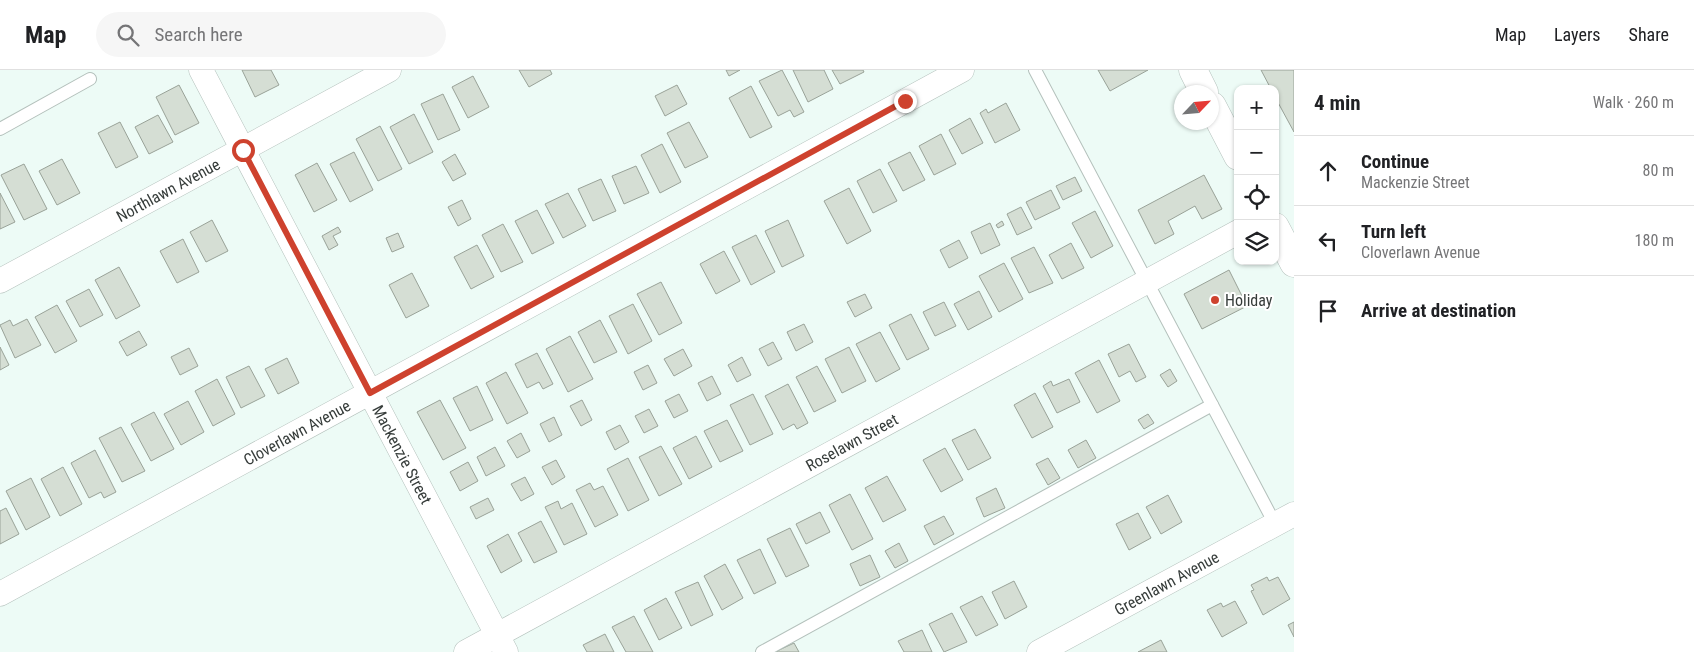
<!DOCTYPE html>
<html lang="en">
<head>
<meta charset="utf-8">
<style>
  :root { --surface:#fff; --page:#f6f6f6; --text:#202124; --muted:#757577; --line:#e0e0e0 }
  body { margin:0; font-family:"Roboto Condensed",sans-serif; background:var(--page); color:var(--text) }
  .controls { position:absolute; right:15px; top:15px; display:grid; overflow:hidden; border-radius:10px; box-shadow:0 1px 4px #0004 }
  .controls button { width:45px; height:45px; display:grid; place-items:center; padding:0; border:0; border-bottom:1px solid var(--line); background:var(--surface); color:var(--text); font:25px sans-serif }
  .compass { position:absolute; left:1174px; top:15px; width:45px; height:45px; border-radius:50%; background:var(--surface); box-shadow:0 1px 4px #0004; rotate:64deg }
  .stop { position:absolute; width:15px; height:15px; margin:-11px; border:4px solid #ce422e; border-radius:50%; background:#fff }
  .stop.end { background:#ce422e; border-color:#fff; box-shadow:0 1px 5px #0008 }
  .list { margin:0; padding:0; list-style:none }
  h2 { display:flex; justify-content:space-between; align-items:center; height:65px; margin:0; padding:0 20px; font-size:21px }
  h2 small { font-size:16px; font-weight:400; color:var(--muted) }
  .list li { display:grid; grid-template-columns:32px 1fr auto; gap:15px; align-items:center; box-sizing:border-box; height:70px; padding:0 20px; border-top:1px solid var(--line) }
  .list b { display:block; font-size:19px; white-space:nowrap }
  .list p { margin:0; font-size:16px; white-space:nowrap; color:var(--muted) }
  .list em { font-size:16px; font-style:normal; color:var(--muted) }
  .icon { flex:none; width:28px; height:28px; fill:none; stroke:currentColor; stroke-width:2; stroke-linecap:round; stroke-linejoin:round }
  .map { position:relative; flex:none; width:1294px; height:582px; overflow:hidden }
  header { display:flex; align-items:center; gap:30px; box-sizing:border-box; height:70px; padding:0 25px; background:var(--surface); border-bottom:1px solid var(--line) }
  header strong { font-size:24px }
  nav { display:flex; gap:28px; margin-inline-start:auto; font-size:18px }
  .search { width:350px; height:45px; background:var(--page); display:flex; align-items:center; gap:12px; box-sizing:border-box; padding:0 18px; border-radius:28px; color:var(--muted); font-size:19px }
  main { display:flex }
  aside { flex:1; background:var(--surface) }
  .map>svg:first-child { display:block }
  .building { fill:#d5ded4; stroke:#99a298 }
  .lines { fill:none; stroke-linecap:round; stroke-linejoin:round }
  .service-casing { stroke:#b4c1bc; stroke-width:14 }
  .minor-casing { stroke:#b4c1bc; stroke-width:25 }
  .tertiary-casing { stroke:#b4c1bc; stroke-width:29 }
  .service { stroke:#fff; stroke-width:12 }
  .minor { stroke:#fff; stroke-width:24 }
  .tertiary { stroke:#fff; stroke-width:28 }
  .route { stroke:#ce422e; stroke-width:6 }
  .poi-dot { fill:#ce422e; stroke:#fff; stroke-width:2 }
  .labels { text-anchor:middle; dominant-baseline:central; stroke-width:4; stroke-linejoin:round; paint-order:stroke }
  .street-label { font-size:16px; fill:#363c3a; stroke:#fff }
  .poi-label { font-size:16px; fill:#363c3a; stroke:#fff; text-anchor:start }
</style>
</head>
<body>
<header>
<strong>Map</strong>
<div class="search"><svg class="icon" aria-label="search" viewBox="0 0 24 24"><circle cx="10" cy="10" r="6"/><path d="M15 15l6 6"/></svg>Search here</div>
<nav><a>Map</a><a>Layers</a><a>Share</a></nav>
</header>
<main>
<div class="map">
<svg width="1294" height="582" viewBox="0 0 1294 582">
  <rect width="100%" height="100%" fill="#edfbf6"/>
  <g class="building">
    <polygon points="242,0 271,0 279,15 255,27"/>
    <polygon points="519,0 550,0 552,4 529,17"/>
    <polygon points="726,0 740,0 729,6"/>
    <polygon points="782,0 804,42 794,47 790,40 778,46 759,11"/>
    <polygon points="793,0 824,0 833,19 808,32"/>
    <polygon points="832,0 863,0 864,2 840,14"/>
    <polygon points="1098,0 1148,0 1110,21"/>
    <polygon points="1261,0 1294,0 1294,62 1275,27 1275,19 1271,19"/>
    <polygon points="473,6 489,37 468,48 452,17"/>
    <polygon points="179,15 199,53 175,65 156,27"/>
    <polygon points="677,15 687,34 665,46 655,26"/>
    <polygon points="751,16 772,57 750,68 729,28"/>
    <polygon points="443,24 460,60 438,70 421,34"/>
    <polygon points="1006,33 1020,60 995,73 980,43 986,39 988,43"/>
    <polygon points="414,44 433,82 409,94 390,57"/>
    <polygon points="158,45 173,72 149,84 135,57"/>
    <polygon points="970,48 983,73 962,84 949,60"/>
    <polygon points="120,52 138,87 116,98 98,63"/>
    <polygon points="689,52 708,87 685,98 667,63"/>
    <polygon points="380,56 402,99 378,111 356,69"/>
    <polygon points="941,64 956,94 934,105 919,76"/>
    <polygon points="662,74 681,112 660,123 641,85"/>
    <polygon points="354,82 373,120 350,132 330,94"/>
    <polygon points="910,82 925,110 903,121 888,93"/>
    <polygon points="455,84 466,104 453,111 442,92"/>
    <polygon points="62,89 80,123 57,135 39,101"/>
    <polygon points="317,93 337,130 314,142 295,105"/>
    <polygon points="24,94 47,139 24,150 1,105"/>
    <polygon points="636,96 649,123 624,134 612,106"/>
    <polygon points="880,99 897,131 873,143 857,111"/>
    <polygon points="1204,105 1222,139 1202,149 1195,136 1168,151 1174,164 1155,174 1138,140"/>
    <polygon points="1075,107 1082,121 1063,130 1056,116"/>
    <polygon points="601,109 616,141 593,151 578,119"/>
    <polygon points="849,118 871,161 847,174 824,131"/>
    <polygon points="1051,120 1060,138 1035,150 1026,132"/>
    <polygon points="0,123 15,152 0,159"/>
    <polygon points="568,123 586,156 563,168 545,134"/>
    <polygon points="462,130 471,149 458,156 448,137"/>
    <polygon points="1021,137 1032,158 1017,165 1007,144"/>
    <polygon points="537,140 554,173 532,184 515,151"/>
    <polygon points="1095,141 1113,176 1091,188 1072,153"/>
    <polygon points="212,150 228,181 206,192 190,162"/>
    <polygon points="788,150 804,186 782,197 765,161"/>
    <polygon points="1002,151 1004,155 998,158 996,155"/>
    <polygon points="990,153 1000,175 981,184 971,162"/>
    <polygon points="503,154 523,192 501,202 482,165"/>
    <polygon points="338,157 341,162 333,166 338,175 329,180 322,166"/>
    <polygon points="398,163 404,177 392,182 386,168"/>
    <polygon points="756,165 775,202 751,215 732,177"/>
    <polygon points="183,169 199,202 177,213 160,181"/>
    <polygon points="959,170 968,188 949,198 940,180"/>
    <polygon points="1071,173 1084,198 1062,209 1049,185"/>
    <polygon points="477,175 494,207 471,219 454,187"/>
    <polygon points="1034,177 1053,213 1029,223 1011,188"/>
    <polygon points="724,181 740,211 716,224 700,194"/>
    <polygon points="1004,193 1023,229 999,242 979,206"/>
    <polygon points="119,197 140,236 116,249 95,210"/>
    <polygon points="1229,200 1247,236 1202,259 1184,224"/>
    <polygon points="412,203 429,236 406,248 389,215"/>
    <polygon points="661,212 682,253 659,265 637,224"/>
    <polygon points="89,219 103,245 80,257 66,231"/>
    <polygon points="979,221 992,247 968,260 954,234"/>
    <polygon points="865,224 872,238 855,247 847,232"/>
    <polygon points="944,232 956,256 935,266 923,242"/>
    <polygon points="633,234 652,271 628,284 609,246"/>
    <polygon points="57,235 77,271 55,283 35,247"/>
    <polygon points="911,244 929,279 907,290 889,255"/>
    <polygon points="27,249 41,275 15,288 0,255 10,250 13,256"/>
    <polygon points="600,250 617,282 594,293 578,262"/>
    <polygon points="804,254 813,272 796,281 787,262"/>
    <polygon points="139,261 147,275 127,286 119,272"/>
    <polygon points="880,262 900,299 876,312 856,274"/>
    <polygon points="570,266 593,309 568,322 546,279"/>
    <polygon points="773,272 782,289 768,296 759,279"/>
    <polygon points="1129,274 1146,307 1136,312 1130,301 1119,307 1108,284"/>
    <polygon points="0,277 9,295 0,300"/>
    <polygon points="849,277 866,311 842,323 825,289"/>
    <polygon points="189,278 198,296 180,305 171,287"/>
    <polygon points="683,279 692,296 674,306 664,289"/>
    <polygon points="537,283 553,314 543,319 539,312 527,318 515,294"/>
    <polygon points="742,287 751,305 737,312 728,295"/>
    <polygon points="287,288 299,313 278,324 265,299"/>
    <polygon points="1099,290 1120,331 1097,343 1075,303"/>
    <polygon points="648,295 657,313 643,320 634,302"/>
    <polygon points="249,296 265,326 241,338 226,307"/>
    <polygon points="817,296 836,331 814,342 796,307"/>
    <polygon points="1170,299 1177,311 1168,317 1160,305"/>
    <polygon points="506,302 528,343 507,354 486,313"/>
    <polygon points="712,306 721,324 707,331 698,313"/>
    <polygon points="217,309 235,344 213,356 195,321"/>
    <polygon points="1069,309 1080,332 1057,343 1043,316 1051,311 1053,316"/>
    <polygon points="788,314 808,353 797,359 794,354 783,360 765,326"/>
    <polygon points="477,316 493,350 470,361 453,328"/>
    <polygon points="1035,323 1053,357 1032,368 1014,335"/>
    <polygon points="679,324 688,341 674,348 665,331"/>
    <polygon points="753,324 773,364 750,375 730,335"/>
    <polygon points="440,330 466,378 443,390 417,342"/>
    <polygon points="582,330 592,350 581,356 570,336"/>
    <polygon points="188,331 204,362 181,375 164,344"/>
    <polygon points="649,339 658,356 644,363 635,346"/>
    <polygon points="154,342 174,379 151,391 131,354"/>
    <polygon points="1148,344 1154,353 1144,359 1138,350"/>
    <polygon points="554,347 562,365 549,372 540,354"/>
    <polygon points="727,350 743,381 720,392 704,361"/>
    <polygon points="620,355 629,372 615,380 606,362"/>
    <polygon points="121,357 145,401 122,412 99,368"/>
    <polygon points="975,359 991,388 968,400 952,370"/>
    <polygon points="521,363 530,381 517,388 507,371"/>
    <polygon points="696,366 712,397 689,409 673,378"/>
    <polygon points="1086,370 1096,388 1078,398 1068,380"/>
    <polygon points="661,376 682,414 659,426 639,387"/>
    <polygon points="495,377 505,396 486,406 477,387"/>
    <polygon points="945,378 963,410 941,422 923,390"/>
    <polygon points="95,380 116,422 104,428 101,422 89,428 71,393"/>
    <polygon points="628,388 649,430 628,441 607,399"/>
    <polygon points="1048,388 1060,408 1048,415 1036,394"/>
    <polygon points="556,390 565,407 552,415 542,397"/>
    <polygon points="468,392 478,411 460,421 450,402"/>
    <polygon points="63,397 82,434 60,446 41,409"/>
    <polygon points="887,406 906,440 883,452 865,418"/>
    <polygon points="525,407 534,424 521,431 511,414"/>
    <polygon points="31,408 50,447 26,460 6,421"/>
    <polygon points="590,413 594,420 603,416 618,445 595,457 576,420"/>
    <polygon points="996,418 1005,438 984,447 976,428"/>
    <polygon points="850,424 873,469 852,480 829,435"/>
    <polygon points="1168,425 1182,452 1161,464 1146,437"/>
    <polygon points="488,428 494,440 476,449 470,437"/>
    <polygon points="558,431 561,439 572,433 587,464 564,475 545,437"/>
    <polygon points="6,438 19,464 0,474 0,441"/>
    <polygon points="820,442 830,462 806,474 796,454"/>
    <polygon points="1138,443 1151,468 1129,480 1116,454"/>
    <polygon points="944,446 954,464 934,475 924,456"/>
    <polygon points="541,451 557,482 534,493 518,463"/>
    <polygon points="790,458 809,496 786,507 767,469"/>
    <polygon points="508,464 522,491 501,503 487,476"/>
    <polygon points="899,473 908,491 895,498 885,481"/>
    <polygon points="760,479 776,513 754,524 737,490"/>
    <polygon points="870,485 880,507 860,516 850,494"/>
    <polygon points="725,494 743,528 722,540 704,506"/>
    <polygon points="1267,507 1269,511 1278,507 1290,529 1263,545 1251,521 1254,520 1251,515"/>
    <polygon points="1014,511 1027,537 1005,549 992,522"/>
    <polygon points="698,512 713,545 691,556 675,522"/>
    <polygon points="982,526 998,555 976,566 960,537"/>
    <polygon points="666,528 682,558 659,570 644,540"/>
    <polygon points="1235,531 1247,553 1222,567 1207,540 1221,533 1223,537"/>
    <polygon points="952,543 967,572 944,582 929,554"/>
    <polygon points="634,546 653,582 626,582 612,557"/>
    <polygon points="1294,552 1294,567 1288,555"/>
    <polygon points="922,560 932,582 904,582 898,571"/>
    <polygon points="605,564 614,582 587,582 583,575"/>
    <polygon points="1161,570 1167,582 1138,582"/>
    <polygon points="794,573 799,582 777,582 777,581"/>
  </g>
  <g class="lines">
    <defs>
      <g id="service">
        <polyline points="1035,0 1275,454"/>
        <polyline points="0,59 90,9"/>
        <polyline points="762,582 1212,335"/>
      </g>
      <g id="minor">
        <path id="s1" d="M201,0l305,582"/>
        <path id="s2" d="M0,211l389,-211"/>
        <path id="s3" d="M0,524l962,-524"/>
        <path id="s4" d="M466,582l772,-420"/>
        <path id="s5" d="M1039,582l255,-138"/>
      </g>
      <g id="tertiary">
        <polyline points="1193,0 1204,22"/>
        <polyline points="1212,36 1238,86"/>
        <polyline points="1275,157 1294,193"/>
      </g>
    </defs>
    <use href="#service" class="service-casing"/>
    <use href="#minor" class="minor-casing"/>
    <use href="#tertiary" class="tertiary-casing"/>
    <use href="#service" class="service"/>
    <use href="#minor" class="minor"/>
    <use href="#tertiary" class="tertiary"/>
  </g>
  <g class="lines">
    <polyline class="route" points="243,80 370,323 905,31"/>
  </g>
  <circle class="poi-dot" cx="1215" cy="230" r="5"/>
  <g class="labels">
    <g class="street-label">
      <text stroke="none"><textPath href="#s2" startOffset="191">Northlawn Avenue</textPath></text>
      <text stroke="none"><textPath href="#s3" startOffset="338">Cloverlawn Avenue</textPath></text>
      <text stroke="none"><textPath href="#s4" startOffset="439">Roselawn Street</textPath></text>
      <text stroke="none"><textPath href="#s1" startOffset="434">Mackenzie Street</textPath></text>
      <text stroke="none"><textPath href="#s5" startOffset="145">Greenlawn Avenue</textPath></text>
    </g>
    <g class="poi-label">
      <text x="1225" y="230">Holiday</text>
    </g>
  </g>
</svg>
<div class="controls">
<button>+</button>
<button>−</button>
<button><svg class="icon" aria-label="locate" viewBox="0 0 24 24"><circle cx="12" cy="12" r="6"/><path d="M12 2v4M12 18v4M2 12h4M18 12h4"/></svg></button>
<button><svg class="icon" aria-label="layers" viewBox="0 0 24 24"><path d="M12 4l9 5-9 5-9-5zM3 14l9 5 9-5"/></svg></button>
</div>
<svg class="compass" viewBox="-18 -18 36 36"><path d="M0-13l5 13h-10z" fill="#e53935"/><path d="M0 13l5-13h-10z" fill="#757577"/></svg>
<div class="stop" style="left:243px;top:80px"></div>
<div class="stop end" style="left:905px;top:31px"></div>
</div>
<aside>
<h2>4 min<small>Walk · 260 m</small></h2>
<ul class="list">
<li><svg class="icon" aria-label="ahead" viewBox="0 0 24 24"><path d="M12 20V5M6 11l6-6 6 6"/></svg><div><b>Continue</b><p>Mackenzie Street</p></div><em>80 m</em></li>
<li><svg class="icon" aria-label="left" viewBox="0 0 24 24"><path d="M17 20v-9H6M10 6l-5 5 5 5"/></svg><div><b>Turn left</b><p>Cloverlawn Avenue</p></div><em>180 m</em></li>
<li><svg class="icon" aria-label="arrive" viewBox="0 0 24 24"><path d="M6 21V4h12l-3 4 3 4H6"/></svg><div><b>Arrive at destination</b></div></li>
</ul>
</aside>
</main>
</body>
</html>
